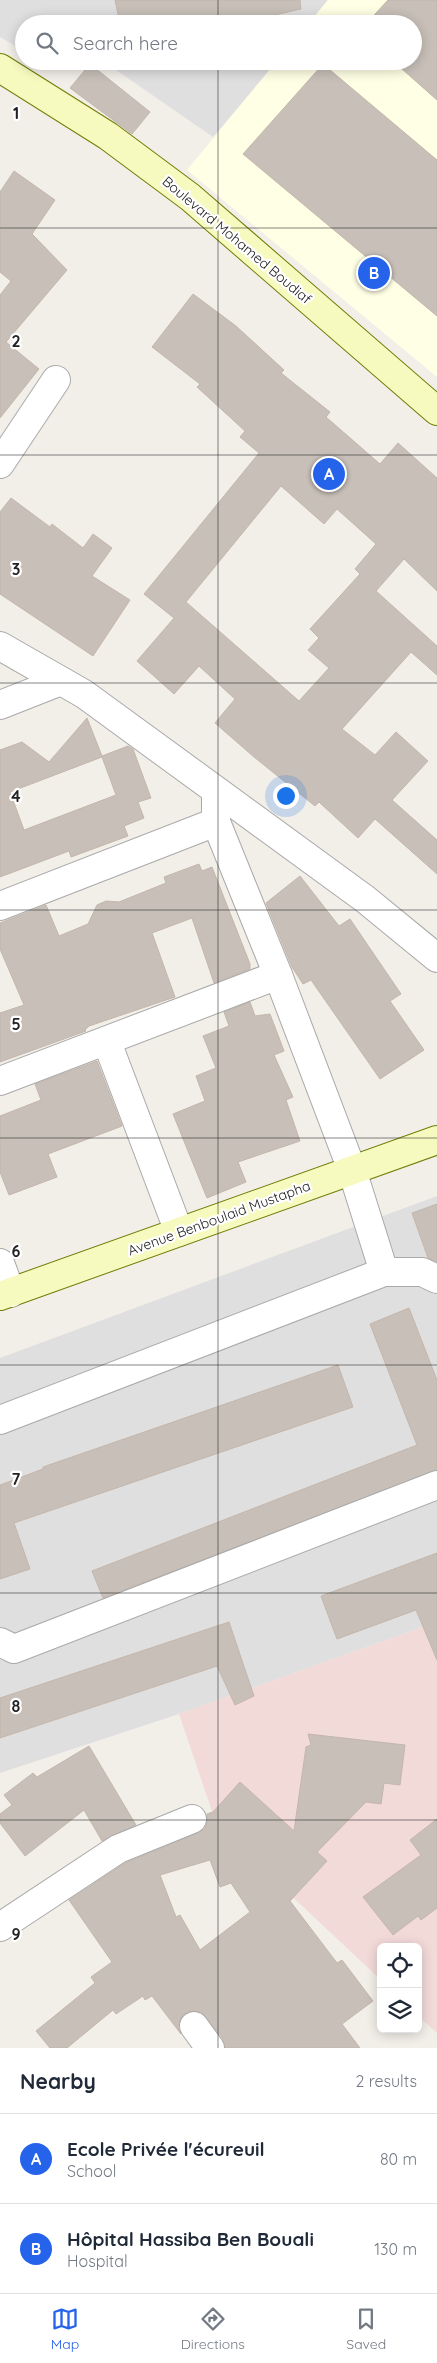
<!DOCTYPE html>
<html lang="en">
<head>
<meta charset="utf-8">
<style>
  :root { --surface:#fff; --page:#f6f6f7; --text:#1f2937; --muted:#747a83; --line:#e0e1e3; --accent:#2563eb }
  body { margin:0; font-family:Quicksand,sans-serif; background:var(--page); color:var(--text) }
  .controls { position:absolute; right:15px; bottom:15px; display:grid; overflow:hidden; border-radius:8px; box-shadow:0 2px 12px #0003 }
  .controls button { width:45px; height:45px; display:grid; place-items:center; padding:0; border:0; border-bottom:1px solid var(--line); background:var(--surface); color:var(--text); font:25px sans-serif }
  .you { position:absolute; left:285px; top:795px; width:18px; height:18px; margin:-12px; border:4px solid #fff; border-radius:50%; background:#1a73e8; box-shadow:0 0 0 8px #1a73e833 }
  .badge { display:grid; place-items:center; width:32px; height:32px; border-radius:50%; background:var(--accent); color:#fff; font-size:16px; font-weight:700 }
  .pin { position:absolute; translate:-50% -50%; border:2px solid #fff; box-shadow:0 1px 5px #0006 }
  .list { margin:0; padding:0; list-style:none }
  h2 { display:flex; justify-content:space-between; align-items:center; height:65px; margin:0; padding:0 20px; font-size:21px }
  h2 small { font-size:16px; font-weight:400; color:var(--muted) }
  .list li { display:grid; grid-template-columns:32px 1fr auto; gap:15px; align-items:center; box-sizing:border-box; height:90px; padding:0 20px; border-top:1px solid var(--line) }
  .list b { display:block; font-size:19px; white-space:nowrap }
  .list p { margin:0; font-size:16px; white-space:nowrap; color:var(--muted) }
  .list em { font-size:16px; font-style:normal; color:var(--muted) }
  .icon { flex:none; width:28px; height:28px; fill:none; stroke:currentColor; stroke-width:2; stroke-linecap:round; stroke-linejoin:round }
  .map { position:relative; flex:none; width:437px; height:2048px; overflow:hidden }
  .search { position:absolute; background:var(--surface); box-shadow:0 2px 12px #0003; left:15px; right:15px; top:15px; height:55px; display:flex; align-items:center; gap:12px; box-sizing:border-box; padding:0 18px; border-radius:28px; color:var(--muted); font-size:19px }
  .sheet { height:245px; background:var(--surface) }
  nav { display:flex; justify-content:space-around; align-items:center; box-sizing:border-box; height:70px; border-top:1px solid var(--line); background:var(--surface); font-size:14px; color:var(--muted) }
  nav a { display:grid; justify-items:center; gap:2px }
  nav .on { color:var(--accent) }
  .map>svg:first-child { display:block }
  .residential { fill:#e0dfdf }
  .commercial { fill:#f2dad9 }
  .education { fill:#ffffe5 }
  .building { fill:#c7bfb8; stroke:#c4b6ab; fill-rule:evenodd }
  .lines { fill:none; stroke-linecap:round; stroke-linejoin:round }
  .street-casing { stroke:#a9a9a9; stroke-width:30 }
  .secondary-casing { stroke:#707d05; stroke-width:30 }
  .street { stroke:#fff; stroke-width:28 }
  .secondary { stroke:#f7fabf; stroke-width:28 }
  .grid { fill:none; stroke:#222; stroke-width:1; stroke-opacity:0.55 }
  .labels { text-anchor:middle; dominant-baseline:central; stroke-width:4.5; stroke-linejoin:round; paint-order:stroke }
  .street-label { font-size:14px; fill:#222; stroke:#fff }
  .grid-label { font-size:16px; text-anchor:middle; font-weight:bold; fill:#222; stroke:#fff; stroke-width:4.5; stroke-linejoin:round; paint-order:stroke }
</style>
</head>
<body>
<div class="map">
<svg width="437" height="2048" viewBox="0 0 437 2048">
  <rect width="100%" height="100%" fill="#f2efe9"/>
  <g class="residential">
    <polygon points="0,0 328,0 308,24 24,24 24,48 19,48 0,37"/>
    <polygon points="103,61 277,61 213,137"/>
    <polygon points="437,1196 437,1622 179,1714 0,1773 0,1358"/>
  </g>
  <polygon class="commercial" points="437,1622 437,2033 418,2016 418,1947 381,1947 381,1980 217,1826 179,1714"/>
  <polygon class="education" points="328,0 437,0 437,377 187,170 277,61 413,61 413,24 308,24"/>
  <g class="building">
    <polygon points="115,0 300,0 301,9 235,24 120,24"/>
    <polygon points="388,0 437,0 437,100 393,61 413,61 413,24 366,24"/>
    <polygon points="90,64 150,112 132,134 70,88"/>
    <polygon points="323,64 437,160 437,316 243,154"/>
    <polygon points="14,171 55,200 32,234 67,270 6,342 39,369 0,418 0,295 11,281 0,272 0,192"/>
    <path d="M193,294l43,32 48,44 -3,3 49,39 -4,5 54,47 18,-21 39,35v113l-33,-32 -28,32 61,55v29l-26,-23 -69,77 33,26 21,-23 32,29 -36,39 45,40v34l-62,-55 -17,19 -39,-36 -4,4 -61,-49 -39,-34 20,-24 -36,-33 -25,28 -37,-33 37,-43 -30,-24 115,-141 -19,-16 5,-6 -48,-44 3,-3 -48,-37zM281,486l43,38 13,-15 39,35 -21,25 5,5 -50,55 9,9 -11,12 21,18 -30,33 -113,-99z"/>
    <polygon points="11,498 50,527 52,524 83,548 93,534 112,548 92,576 130,600 93,656 0,594 0,512"/>
    <path d="M87,718l15,38 26,-10 5,3 18,49 -13,4 6,16 -20,8 4,10 -57,21 -2,-6 -69,26v-127l22,-8 27,20zM102,757l14,38 -92,35 -14,-38z"/>
    <polygon points="199,864 202,871 212,867 250,964 250,969 214,983 192,918 152,933 175,997 89,1026 85,1030 86,1031 0,1062 0,1013 24,1005 0,949 0,923 46,905 59,936 88,924 97,905 106,901 119,902 166,883 164,877"/>
    <polygon points="300,876 339,926 350,919 401,994 390,1001 424,1050 380,1079 311,980 303,984 292,967 266,903"/>
    <polygon points="250,1002 255,1016 270,1014 284,1051 274,1055 293,1097 286,1100 300,1141 238,1162 246,1182 207,1198 173,1114 205,1101 196,1076 216,1068 203,1036 229,1026 224,1012"/>
    <polygon points="97,1061 122,1126 48,1154 57,1177 9,1195 0,1172 0,1116 41,1100 35,1084"/>
    <polygon points="437,1204 437,1262 428,1258 412,1213"/>
    <polygon points="409,1308 437,1380 437,1470 103,1598 92,1571 417,1445 370,1324"/>
    <polygon points="338,1365 353,1407 14,1523 30,1569 0,1579 0,1485 43,1469 43,1467"/>
    <polygon points="437,1553 437,1660 416,1610 337,1639 321,1596"/>
    <polygon points="229,1622 254,1696 235,1705 217,1666 0,1738 0,1698"/>
    <path d="M308,1734l97,11 -5,40 -16,-2 -3,21 -15,-2 -49,50 10,9 -37,40 47,62 5,-3 31,41 -31,23 18,24h-135l-2,-9 -22,-27 -9,-1 -8,3 -4,6 -2,7 3,7 -29,-38 -7,4 -2,-4 -27,18 -3,-4 -46,38h-17l-14,-17 59,-48 -4,-6 21,-15 -43,-62 56,-37 73,-30 7,-5 2,-6v-8l6,-2 27,-30 54,49 12,-84 5,-2zM210,1860l10,27 11,-4 19,29 -50,38 -20,-35 -4,2 -16,-42z"/>
    <polygon points="89,1746 136,1825 102,1841 84,1810 25,1856 0,1823 0,1814 12,1805 4,1795 33,1773 37,1777"/>
    <polygon points="437,1819 437,1908 421,1920 418,1916 393,1935 363,1897 421,1855 410,1840"/>
  </g>
  <g class="lines">
    <defs>
      <g id="street">
        <polyline points="0,464 56,380"/>
        <polyline points="0,646 84,694 365,899 437,958"/>
        <polyline points="0,705 61,681"/>
        <polyline points="216,792 216,822 278,975 352,1170 384,1272"/>
        <polyline points="0,906 216,822"/>
        <polyline points="107,1042 179,1232"/>
        <polyline points="0,1081 278,975"/>
        <polyline points="0,1263 11,1293"/>
        <polyline points="0,1420 384,1272 422,1272 437,1279"/>
        <polyline points="0,1642 14,1649 437,1485"/>
        <polyline points="0,1927 118,1849 192,1819"/>
        <polyline points="194,2026 210,2048"/>
      </g>
      <g id="secondary">
        <polyline points="0,68 108,136 190,197 437,411"/>
        <polyline points="0,1296 437,1140"/>
      </g>
    </defs>
    <use href="#street" class="street-casing"/>
    <use href="#secondary" class="secondary-casing"/>
    <use href="#street" class="street"/>
    <use href="#secondary" class="secondary"/>
  </g>
  <path class="grid" d="M218,0v24M218,61v1987M0,228h437M0,455h437M0,683h437M0,910h437M0,1138h437M0,1365h437M0,1593h437M0,1820h437"/>
  <g class="labels">
    <g class="street-label">
      <text transform="translate(237 240) rotate(40)">Boulevard Mohamed Boudiaf</text>
      <text transform="translate(219 1218) rotate(-20)">Avenue Benboulaid Mustapha</text>
    </g>
  </g>
  <g class="grid-label">
    <text x="16" y="119">1</text>
    <text x="16" y="347">2</text>
    <text x="16" y="575">3</text>
    <text x="16" y="802">4</text>
    <text x="16" y="1030">5</text>
    <text x="16" y="1257">6</text>
    <text x="16" y="1485">7</text>
    <text x="16" y="1712">8</text>
    <text x="16" y="1940">9</text>
  </g>
</svg>
<div class="controls">
<button><svg class="icon" aria-label="locate" viewBox="0 0 24 24"><circle cx="12" cy="12" r="6"/><path d="M12 2v4M12 18v4M2 12h4M18 12h4"/></svg></button>
<button><svg class="icon" aria-label="layers" viewBox="0 0 24 24"><path d="M12 4l9 5-9 5-9-5zM3 14l9 5 9-5"/></svg></button>
</div>
<div class="you"></div>
<div class="pin badge" style="left:329px;top:474px">A</div>
<div class="pin badge" style="left:374px;top:273px">B</div>
<div class="search"><svg class="icon" aria-label="search" viewBox="0 0 24 24"><circle cx="10" cy="10" r="6"/><path d="M15 15l6 6"/></svg>Search here</div>
</div>
<section class="sheet">
<h2>Nearby<small>2 results</small></h2>
<ul class="list">
<li><span class="badge">A</span><div><b>Ecole Privée l'écureuil</b><p>School</p></div><em>80 m</em></li>
<li><span class="badge">B</span><div><b>Hôpital Hassiba Ben Bouali</b><p>Hospital</p></div><em>130 m</em></li>
</ul>
</section>
<nav>
<a class="on"><svg class="icon" aria-label="map" viewBox="0 0 24 24"><path d="M3 6l6-2 6 2 6-2v14l-6 2-6-2-6 2zM9 4v14M15 6v14"/></svg>Map</a>
<a><svg class="icon" aria-label="directions" viewBox="0 0 24 24"><path d="M12 3l9 9-9 9-9-9zM9 14v-3h6M13 9l2 2-2 2"/></svg>Directions</a>
<a><svg class="icon" aria-label="saved" viewBox="0 0 24 24"><path d="M7 4h10v16l-5-4-5 4z"/></svg>Saved</a>
</nav>
</body>
</html>
